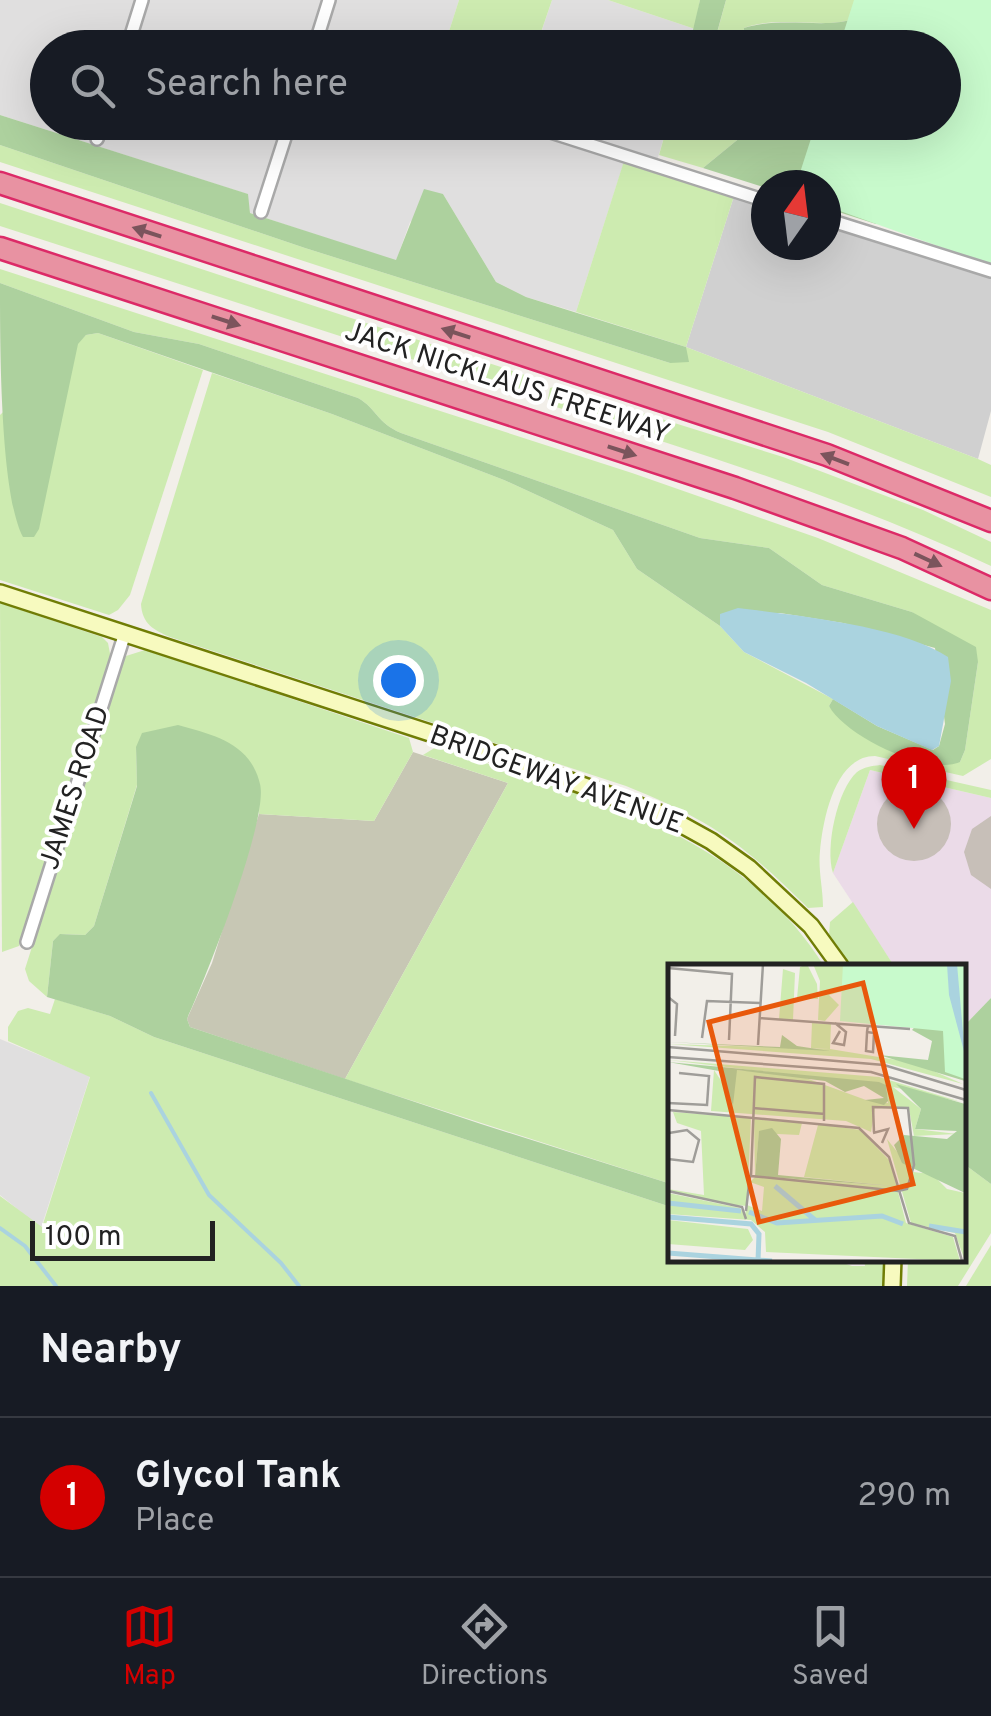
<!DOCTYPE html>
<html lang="en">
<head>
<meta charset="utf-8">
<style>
  :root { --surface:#171b24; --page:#242831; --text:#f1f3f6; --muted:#9ea1a6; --line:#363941; --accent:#d40000 }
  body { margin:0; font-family:Overpass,sans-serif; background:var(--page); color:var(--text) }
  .compass { position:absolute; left:751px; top:170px; width:90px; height:90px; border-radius:50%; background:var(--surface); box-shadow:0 10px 40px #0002; rotate:14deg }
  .scale { position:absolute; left:30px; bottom:25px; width:185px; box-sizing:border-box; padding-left:10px; border:5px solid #222; border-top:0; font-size:28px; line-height:35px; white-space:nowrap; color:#222; -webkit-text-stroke:8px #fff; paint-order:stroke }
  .you { position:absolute; left:398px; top:680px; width:35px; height:35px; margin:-25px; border:8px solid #fff; border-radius:50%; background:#1a73e8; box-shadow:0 0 0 15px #1a73e833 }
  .badge { display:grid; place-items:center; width:65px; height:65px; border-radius:50%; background:var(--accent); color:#fff; font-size:32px; font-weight:700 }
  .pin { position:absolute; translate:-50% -82px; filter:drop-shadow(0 2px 5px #0008) }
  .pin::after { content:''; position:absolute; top:52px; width:35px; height:30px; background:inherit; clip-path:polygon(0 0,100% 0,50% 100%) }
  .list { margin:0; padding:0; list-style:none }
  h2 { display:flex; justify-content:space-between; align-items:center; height:130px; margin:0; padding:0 40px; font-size:42px }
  h2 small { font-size:32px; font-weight:400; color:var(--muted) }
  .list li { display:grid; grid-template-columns:65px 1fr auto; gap:30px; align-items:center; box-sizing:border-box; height:160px; padding:0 40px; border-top:2px solid var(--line) }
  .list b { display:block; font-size:38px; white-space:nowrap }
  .list p { margin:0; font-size:32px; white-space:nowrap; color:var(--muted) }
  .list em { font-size:32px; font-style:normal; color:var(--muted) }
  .icon { flex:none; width:55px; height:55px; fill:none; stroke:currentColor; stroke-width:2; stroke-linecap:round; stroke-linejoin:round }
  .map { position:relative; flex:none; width:991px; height:1286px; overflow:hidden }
  .search { position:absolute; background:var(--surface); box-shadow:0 10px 40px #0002; left:30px; right:30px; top:30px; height:110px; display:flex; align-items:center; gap:25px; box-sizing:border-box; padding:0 35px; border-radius:55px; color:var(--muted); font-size:38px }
  .sheet { height:290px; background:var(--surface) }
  nav { display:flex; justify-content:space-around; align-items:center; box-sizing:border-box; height:140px; border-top:2px solid var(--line); background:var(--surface); font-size:28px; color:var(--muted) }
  nav a { display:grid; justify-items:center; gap:5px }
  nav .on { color:var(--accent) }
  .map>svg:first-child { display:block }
  .residential { fill:#e0dfdf }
  .industrial { fill:#ebdbe8 }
  .religious { fill:#d0d0d0 }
  .construction { fill:#c7c7b4 }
  .grass { fill:#cdebb0 }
  .forest { fill:#add19e }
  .park { fill:#c8facc }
  .water { fill:#aad3df }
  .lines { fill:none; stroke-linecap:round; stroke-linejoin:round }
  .stream { stroke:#aad3df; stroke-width:4 }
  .building { fill:#c7bfb8 }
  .street-casing { stroke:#a9a9a9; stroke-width:16 }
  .secondary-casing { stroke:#707d05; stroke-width:20 }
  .highway-casing { stroke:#dc2a67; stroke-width:25 }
  .street { stroke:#fff; stroke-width:11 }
  .secondary { stroke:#f7fabf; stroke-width:15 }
  .highway { stroke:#e892a2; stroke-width:20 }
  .oneway { fill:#7b545c }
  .labels { text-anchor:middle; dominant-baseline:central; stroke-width:8; stroke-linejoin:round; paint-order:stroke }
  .street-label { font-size:28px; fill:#222; stroke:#fff }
  .inset-river { fill:none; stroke:#aad3df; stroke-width:5 }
  .inset-road { fill:none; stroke:#9f9d99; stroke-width:2.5 }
  .view { fill:#e8590c; fill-opacity:0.15; stroke:#e8590c; stroke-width:5 }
  .inset-edge { fill:none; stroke:#222; stroke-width:5 }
</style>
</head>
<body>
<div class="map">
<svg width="991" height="1286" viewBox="0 0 991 1286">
  <rect width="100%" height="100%" fill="#f2efe9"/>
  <g class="residential">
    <polygon points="0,0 459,0 444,47 48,48 48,122 668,123 654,171 624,162 576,312 526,297 496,282 443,194 410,222 396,261 250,213 247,194 0,115"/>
    <polygon points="552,0 608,0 695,29 689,47 536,48"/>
    <polygon points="0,1039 90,1076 41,1228 0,1195"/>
  </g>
  <polygon class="industrial" points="870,770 991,798 991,998 964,1026 964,966 894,966 833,873"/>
  <polygon class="religious" points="734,196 766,206 766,245 826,245 826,225 991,276 991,411 978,459 686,347"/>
  <polygon class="construction" points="413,752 508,783 345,1079 190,1027 187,1019 212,963 259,814 374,821"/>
  <g class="grass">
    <polygon points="459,0 552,0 536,47 444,47"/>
    <polygon points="608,0 700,0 695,29"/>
    <path d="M726,0h187c-25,11 -55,21 -83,23 -30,1 -57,-5 -86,5l-1,19 -30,1z"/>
    <polygon points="668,123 758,123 703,168 659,155"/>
    <polygon points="0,145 305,248 670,363 686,347 576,312 624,161 734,196 686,347 978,459 991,465 991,497 828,432 0,162"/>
    <polygon points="0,203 528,376 535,384 531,393 519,394 0,226"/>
    <path d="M0,269l632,204 186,65 173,72v149l-28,17 -88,-20c-40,0 -52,63 -55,95 -2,19 3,37 3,56l-15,1c-64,-64 -98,-88 -182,-122l-456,-149c-16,-7 -28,-13 -29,-33l71,-231 120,41 172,66 109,50 24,39 83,57 24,26 89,47 -4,7c38,36 76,61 131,56l5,-12 13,-88 -66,-50 -90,-27 -53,-37 -69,-10 -299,-105c-25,-11 -24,-24 -43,-35l-159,-54 -65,-12 -134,-49z"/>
    <polygon points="98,333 203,370 130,595 118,610 109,615 0,580 0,415 86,335"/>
    <path d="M556,386l227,71 140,53 68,32v24c-142,-67 -290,-112 -438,-160l-5,-7 2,-11z"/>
    <polygon points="0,603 102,637 108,643 111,659 19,946 2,952"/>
    <polygon points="145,650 409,738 413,752 374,821 259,814 260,784 136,747 137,785 94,926 85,935 61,934 53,941 47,997 29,981 25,969 121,665 126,656"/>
    <path d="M436,747c145,48 300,80 388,219h-153v218l-326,-105 163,-296 -85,-28z"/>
    <path d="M880,765l111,25v8l-121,-28 -37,103c-8,-25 4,-83 24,-101 7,-5 15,-6 23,-7z"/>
    <polygon points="853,902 894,966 851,966 829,934 830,922"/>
    <polygon points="55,999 110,1016 154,1037 671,1207 671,1258 829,1258 852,1266 865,1266 864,1259 884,1259 883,1286 0,1286 0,1196 42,1227 90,1077 8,1041 8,1027 18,1011 28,1008 50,1014"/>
    <polygon points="964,1164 991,1184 991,1233 958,1286 907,1286 908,1259 964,1258"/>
    <polygon points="991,1245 991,1286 966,1286"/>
  </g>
  <g class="forest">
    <polygon points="700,0 726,0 713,47 689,47"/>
    <path d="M913,0h78v45l-248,3 1,-20c29,-9 56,-4 86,-5 28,-2 58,-12 83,-23z"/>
    <polygon points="985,71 876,224 826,208 826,185 766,185 766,188 703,168 758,123 944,122"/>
    <polygon points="0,115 248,194 250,213 396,260 424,189 443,194 496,282 526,297 686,347 689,362 670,363 305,248 0,145"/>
    <path d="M0,283l134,49 65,12 159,54c19,11 18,24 43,35l299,105 69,10 53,37 90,27 64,35 2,15 -13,88 -5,12c-32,14 -115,-26 -131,-56l4,-7 44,27 56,24 6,-4 6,-22 -10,-76 -92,-25 -63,-10 -60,1v12l-83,-57 -24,-39 -109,-50 -172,-66 -234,-81 -12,2 -8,9 -39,185 -5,8h-11c-23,-43 -23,-195 -23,-254z"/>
    <path d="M178,725c35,10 72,17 82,59 9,36 -55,196 -73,235l3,8 291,97 190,60v23l-517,-170 -44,-21 -63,-19 6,-56 7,-7 25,1 9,-9 43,-140 -1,-39 6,-14z"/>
    <polygon points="991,998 991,1184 964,1164 964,1026"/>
  </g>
  <polygon class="park" points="854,0 991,0 991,265 826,206 826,185 796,185 816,123 944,122 944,48 839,47"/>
  <path class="water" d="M738,608c56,7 165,18 210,49l3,24 -12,65 -7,4 -55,-24 -71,-43 -62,-31 -24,-26v-12z"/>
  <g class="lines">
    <g class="stream">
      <polyline points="151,1093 209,1195 281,1263 299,1286"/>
      <polyline points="0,1228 25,1246 56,1286"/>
    </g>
  </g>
  <g class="building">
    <circle cx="914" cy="824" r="37"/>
    <polygon points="991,816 991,889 971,875 964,852 972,829"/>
  </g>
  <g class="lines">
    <defs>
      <g id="street">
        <polyline points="127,48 142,0"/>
        <polyline points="314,48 329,0"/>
        <polyline points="519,122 766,201"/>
        <polyline points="97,139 103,122"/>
        <polyline points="261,212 290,122"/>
        <polyline points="826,219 991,271"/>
        <polyline points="27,942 125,633"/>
      </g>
      <g id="secondary">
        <polyline points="0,593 510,759 664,815 711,841 749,868 811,926 840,966"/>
        <polyline points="892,1286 893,1258"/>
      </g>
      <g id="highway">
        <polyline points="0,183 827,455 991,521"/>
        <polyline points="0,248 735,488 902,548 991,589"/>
      </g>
    </defs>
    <use href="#street" class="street-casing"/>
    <use href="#secondary" class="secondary-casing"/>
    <use href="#highway" class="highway-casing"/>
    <use href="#street" class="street"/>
    <use href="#secondary" class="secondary"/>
    <use href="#highway" class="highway"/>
  </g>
  <defs><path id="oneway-solid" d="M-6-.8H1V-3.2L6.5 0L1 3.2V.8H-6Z" transform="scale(2.5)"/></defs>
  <g class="oneway">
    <use href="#oneway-solid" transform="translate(147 232) rotate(-162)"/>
    <use href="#oneway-solid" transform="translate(226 321) rotate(18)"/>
    <use href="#oneway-solid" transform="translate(456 333) rotate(-162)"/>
    <use href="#oneway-solid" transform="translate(622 451) rotate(18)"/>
    <use href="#oneway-solid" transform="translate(835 459) rotate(-159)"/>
    <use href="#oneway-solid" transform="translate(928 560) rotate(25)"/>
  </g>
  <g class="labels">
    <g class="street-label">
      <text transform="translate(507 384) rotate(18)">JACK NICKLAUS FREEWAY</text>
      <text transform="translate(556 781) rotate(20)">BRIDGEWAY AVENUE</text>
      <text transform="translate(76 788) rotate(-72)">JAMES ROAD</text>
    </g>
  </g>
  <g transform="translate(668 964)">
    <rect width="298" height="298" fill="#f2efe9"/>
    <path d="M139,0l10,20 1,15 -21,-1 3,-31zM145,0l121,1 -105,30 10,10 -14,16 -7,-1 2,-39zM115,5l12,4 -2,47 -14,-1zM144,59l19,1 -1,25 85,14 48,21 -92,-25 -203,-15 161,5 -18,-1zM0,96l211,17 82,25 -68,-15 28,22 -6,20 42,5 -43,2 -5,-27 -34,-1 -4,24 -25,-11 -135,-10 3,-41 8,12 15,-12 47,4zM135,113l83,8 2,18 -22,-3zM5,148l78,6 -4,87 15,6 2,-24 -14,-5 6,-6 136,10 -88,-9 14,-52 -14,-3 56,8 30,31 16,62 47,14 7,24 -194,-9 -1,-20 -14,-12 -83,-6v-21l72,15 5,7 2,-9 -21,-2 -51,-11 -7,-4 36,6 -3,-64 -24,-8zM86,155l48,4 -3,12 -40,-2 -4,42zM219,175l26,33 19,2 15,15 18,4v68l-10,-28 -44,-10zM0,256l80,9 5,11 -8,10 -77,-6z" fill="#cdebb0" fill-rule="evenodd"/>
    <path d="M265,43l32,48v26l-86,-26 49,5 4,-19 -20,-11zM114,71l15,11 33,5 -162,-9 112,5zM0,98l211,20 7,3 2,16 -4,4 -19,-5 19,-2 -20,-12 -19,6 -20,-11 -88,-11 -4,35 -14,-34zM228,120l69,20v89l-63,-30 -8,-18 10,-10 43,4 10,-8 -42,-2 6,-20zM104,164l9,11 -3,36 115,11 -138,-10 4,-45z" fill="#add19e"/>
    <path d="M175,0l123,2 -1,113 -20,-7 -2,-41 -103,-10z" fill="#c8facc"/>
    <path d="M279,0h10l8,91 -16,-60z" fill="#aad3df"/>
    <path class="inset-river" d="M107,222l40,34M0,239l73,8M81,248l28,11 105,-7 21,8M0,253l83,7 8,10 -1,27M261,262l37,6M0,289l104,8"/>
    <path class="inset-road" d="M0,4l64,6 -3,66M0,33l9,7 -2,32M91,54l151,11M167,59l11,9 -2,13 -11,-2 7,-12M199,68l7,1 -1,19 -7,-1 1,-18v-1l1,-7M34,74l5,-37 53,2M90,81l5,-81M0,83l216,18 82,25M0,93l203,15 95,28M0,139l39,2 2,-29 -30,-3M85,144l72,6M0,146l191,18 30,29 20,66 46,13 7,25M156,157v-37l-69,-7 -4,99 148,15M206,168l-1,-25 35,1 6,57 -7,24 -9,2M205,169l15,-4 -6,14M0,195l25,3 6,-22 -12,-10 -18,3M0,227l74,16 4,12M78,247l4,-36"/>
    <path class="view" d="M195,19l50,201 -154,38 -50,-200z"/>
    <rect width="298" height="298" class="inset-edge"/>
  </g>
</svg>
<svg class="compass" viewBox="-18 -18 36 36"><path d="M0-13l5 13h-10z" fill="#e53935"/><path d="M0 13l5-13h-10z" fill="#9ea1a6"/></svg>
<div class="scale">100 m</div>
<div class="you"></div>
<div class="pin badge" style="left:914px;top:829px">1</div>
<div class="search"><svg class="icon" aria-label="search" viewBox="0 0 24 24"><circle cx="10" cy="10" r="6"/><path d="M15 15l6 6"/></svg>Search here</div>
</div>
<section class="sheet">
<h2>Nearby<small></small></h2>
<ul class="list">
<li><span class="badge">1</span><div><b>Glycol Tank</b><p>Place</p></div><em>290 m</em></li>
</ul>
</section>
<nav>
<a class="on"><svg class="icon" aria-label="map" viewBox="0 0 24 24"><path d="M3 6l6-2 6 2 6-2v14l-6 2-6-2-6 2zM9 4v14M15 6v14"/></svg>Map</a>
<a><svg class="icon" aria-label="directions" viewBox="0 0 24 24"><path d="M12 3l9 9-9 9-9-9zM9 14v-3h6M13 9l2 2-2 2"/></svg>Directions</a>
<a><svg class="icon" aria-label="saved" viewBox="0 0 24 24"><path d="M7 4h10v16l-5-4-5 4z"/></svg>Saved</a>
</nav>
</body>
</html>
